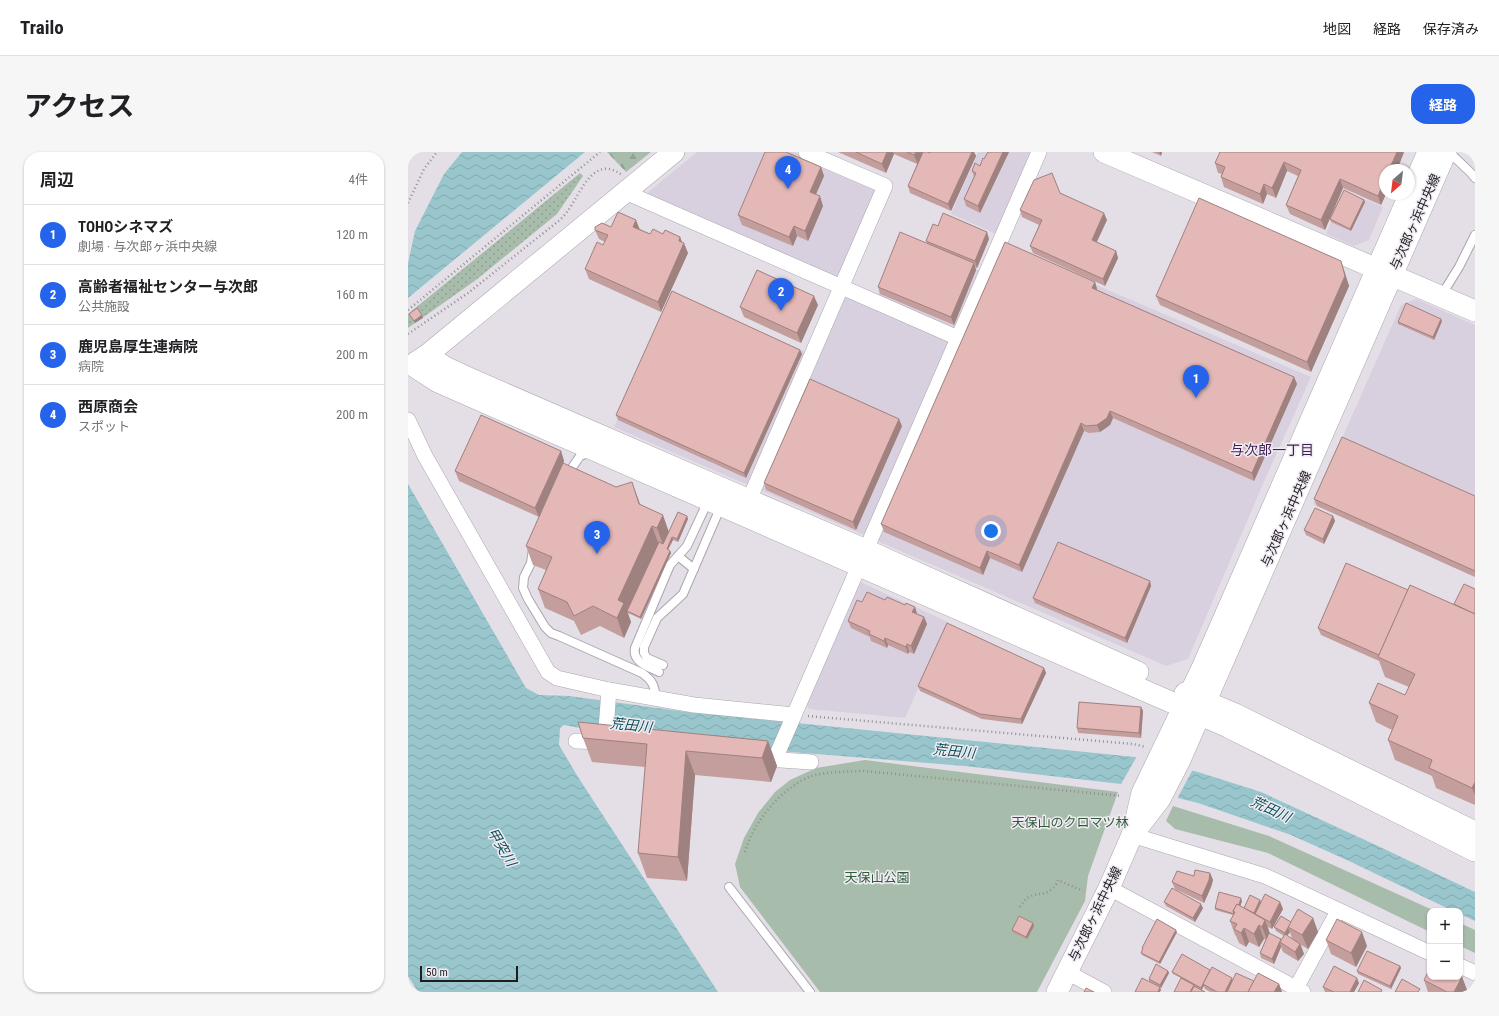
<!DOCTYPE html>
<html lang="ja">
<head>
<meta charset="utf-8">
<style>
  :root { --surface:#fff; --page:#f6f6f6; --text:#202124; --muted:#757577; --line:#e0e0e0; --accent:#2563eb }
  body { margin:0; font-family:"Roboto Condensed","Noto Sans JP",sans-serif; background:var(--page); color:var(--text) }
  .controls { position:absolute; right:12px; bottom:12px; display:grid; overflow:hidden; border-radius:8px; box-shadow:0 1px 3px #0004 }
  .controls button { width:36px; height:36px; display:grid; place-items:center; padding:0; border:0; border-bottom:1px solid var(--line); background:var(--surface); color:var(--text); font:20px sans-serif }
  .compass { position:absolute; left:971px; top:12px; width:36px; height:36px; border-radius:50%; background:var(--surface); box-shadow:0 1px 3px #0004; rotate:208deg }
  .scale { position:absolute; left:12px; bottom:10px; width:98px; box-sizing:border-box; padding-left:4px; border:2px solid #1e1c1f; border-top:0; font-size:11px; line-height:14px; white-space:nowrap; color:#1e1c1f; -webkit-text-stroke:3px #f1ecf4; paint-order:stroke }
  .you { position:absolute; left:583px; top:379px; width:14px; height:14px; margin:-10px; border:3px solid #fff; border-radius:50%; background:#1a73e8; box-shadow:0 0 0 6px #1a73e833 }
  .badge { display:grid; place-items:center; width:26px; height:26px; border-radius:50%; background:var(--accent); color:#fff; font-size:13px; font-weight:700 }
  .pin { position:absolute; translate:-50% -33px; filter:drop-shadow(0 1px 2px #0008) }
  .pin::after { content:''; position:absolute; top:21px; width:14px; height:12px; background:inherit; clip-path:polygon(0 0,100% 0,50% 100%) }
  .list { margin:0; padding:0; list-style:none }
  h2 { display:flex; justify-content:space-between; align-items:center; height:52px; margin:0; padding:0 16px; font-size:17px }
  h2 small { font-size:13px; font-weight:400; color:var(--muted) }
  .list li { display:grid; grid-template-columns:26px 1fr auto; gap:12px; align-items:center; box-sizing:border-box; height:60px; padding:0 16px; border-top:1px solid var(--line) }
  .list b { display:block; font-size:15px; white-space:nowrap }
  .list p { margin:0; font-size:13px; white-space:nowrap; color:var(--muted) }
  .list em { font-size:13px; font-style:normal; color:var(--muted) }
  .map { position:relative; flex:none; width:1067px; height:840px; overflow:hidden; border-radius:16px }
  header { display:flex; align-items:center; gap:24px; box-sizing:border-box; height:56px; padding:0 20px; background:var(--surface); border-bottom:1px solid var(--line) }
  header strong { font-size:19px }
  nav { display:flex; gap:22px; margin-inline-start:auto; font-size:14px }
  .intro { display:flex; align-items:center; justify-content:space-between; box-sizing:border-box; height:96px; padding:0 24px }
  h1 { margin:0; font-size:28px }
  .button { padding:10px 18px; border-radius:16px; background:var(--accent); color:#fff; font-size:14px; font-weight:700 }
  main { display:flex; gap:24px; padding:0 24px }
  aside { flex:1; background:var(--surface); border-radius:16px; box-shadow:0 1px 3px #0004 }
  .map>svg:first-child { display:block }
  .built { fill:#d9d0df }
  .grass { fill:url(#grass-dots) }
  .forest { fill:url(#forest-firs) }
  .green { fill:#a8bcab }
  .water { fill:url(#water-waves) }
  .pier { fill:#e4dfe7 }
  .lines { fill:none; stroke-linecap:round; stroke-linejoin:round }
  .lane-casing { stroke:#aba6ae; stroke-width:10 }
  .street-casing { stroke:#aba6ae; stroke-width:16 }
  .secondary-casing { stroke:#aba6ae; stroke-width:22 }
  .path { stroke:#928e94; stroke-width:2.5; stroke-dasharray:1 3; stroke-linecap:butt }
  .lane { stroke:#fff; stroke-width:8 }
  .street { stroke:#fff; stroke-width:15 }
  .secondary { stroke:#fff; stroke-width:21 }
  .wall { fill:#c39e9d; fill-rule:evenodd }
  .shaded-wall { fill:#9f817f }
  .building { fill:#e3b8b6; stroke:#9f817f }
  .labels { text-anchor:middle; dominant-baseline:central; stroke-width:3; stroke-linejoin:round; paint-order:stroke }
  .street-label { font-size:13px; fill:#1e1c1f; stroke:#f1ecf4 }
  .park-label { font-size:13px; fill:#2e5d38; stroke:#f1ecf4 }
  .neighbourhood-label { font-size:14px; fill:#3f1f56; stroke:#f1ecf4 }
  .water-label { font-size:14px; font-style:italic; fill:#0e5258; stroke:#f1ecf4 }
</style>
</head>
<body>
<header>
<strong>Trailo</strong>
<nav><a>地図</a><a>経路</a><a>保存済み</a></nav>
</header>
<div class="intro"><h1>アクセス</h1><a class="button">経路</a></div>
<main>
<aside>
<h2>周辺<small>4件</small></h2>
<ul class="list">
<li><span class="badge">1</span><div><b>TOHOシネマズ</b><p>劇場 · 与次郎ヶ浜中央線</p></div><em>120 m</em></li>
<li><span class="badge">2</span><div><b>高齢者福祉センター与次郎</b><p>公共施設</p></div><em>160 m</em></li>
<li><span class="badge">3</span><div><b>鹿児島厚生連病院</b><p>病院</p></div><em>200 m</em></li>
<li><span class="badge">4</span><div><b>西原商会</b><p>スポット</p></div><em>200 m</em></li>
</ul>
</aside>
<div class="map">
<svg width="1067" height="840" viewBox="0 0 1067 840">
  <defs>
    <pattern id="grass-dots" width="8" height="8" patternUnits="userSpaceOnUse"><rect width="8" height="8" fill="#a8bcab"/><path d="M2 2h.1M6 6h.1" fill="none" stroke="#90a193" stroke-width="1.8" stroke-linecap="round"/></pattern>
    <pattern id="forest-firs" width="22" height="20" patternUnits="userSpaceOnUse"><rect width="22" height="20" fill="#a8bcab"/><path d="M5 1l3.5 6h-7zM16 11l3.5 6h-7z" fill="#90a193"/></pattern>
    <pattern id="water-waves" width="16" height="10" patternUnits="userSpaceOnUse"><rect width="16" height="10" fill="#98c6cc"/><path d="M0 5q4-4 8 0t8 0" fill="none" stroke="#83aaaf"/></pattern>
  </defs>
  <rect width="100%" height="100%" fill="#e4dfe7"/>
  <g class="built">
    <polygon points="289,0 386,0 466,35 469,41 433,124 427,126 242,46 240,40"/>
    <polygon points="570,0 624,0 588,82 543,62"/>
    <polygon points="936,38 975,55 961,88 946,94 918,82"/>
    <polygon points="495,86 582,123 595,93 903,225 855,332 780,507 758,514 206,275 264,142 410,205 436,147 442,145 465,155"/>
    <polygon points="1008,147 1067,173 1067,425 905,352 993,153"/>
    <polygon points="450,429 540,470 497,566 401,557 397,551"/>
  </g>
  <polygon class="grass" points="172,21 175,24 149,62 68,128 0,176 0,162"/>
  <polygon class="forest" points="199,0 243,0 218,20"/>
  <g class="green">
    <polygon points="457,608 710,640 680,724 677,749 629,840 412,840 332,735 327,712 336,686 350,661 367,640 382,628 408,616"/>
    <polygon points="765,654 861,684 1027,759 1022,759 1022,780 860,701 767,677 758,669"/>
    <polygon points="1052,771 1067,778 1067,801 1052,794"/>
  </g>
  <g class="water">
    <polygon points="54,0 177,0 0,146 0,111 7,79 36,22"/>
    <polygon points="0,332 118,536 131,543 161,544 279,560 727,605 790,620 853,640 970,694 1067,740 1067,769 1052,762 1052,759 1045,759 941,709 883,683 790,651 713,632 557,614 358,598 189,579 156,573 152,576 151,593 170,625 310,840 10,840 0,824"/>
  </g>
  <polygon class="pier" points="729,604 785,617 769,647 712,634"/>
  <g class="lines">
    <defs>
      <g id="lane">
        <polyline points="1041,0 1063,21 1067,26"/>
        <polyline points="1033,144 1051,115 1067,83"/>
        <polyline points="159,323 172,304 182,300"/>
        <path d="M125,397l-2,14 -7,14 -1,11 5,11 17,28 6,6 8,3 83,37c11,8 12,12 14,25"/>
        <polyline points="270,404 286,417"/>
        <polyline points="255,513 239,506 236,501 236,495 249,466 275,442 313,354"/>
        <path d="M251,520c-10,-5 -27,-10 -24,-24l35,-83 17,-19 21,-45"/>
        <polyline points="321,735 402,840"/>
      </g>
      <g id="street">
        <polyline points="217,40 550,186"/>
        <polyline points="0,268 17,304 140,520 149,526 201,538 286,553 386,563"/>
        <polyline points="341,348 477,34 398,0"/>
        <polyline points="168,589 197,590"/>
        <polyline points="197,590 201,538"/>
        <polyline points="358,607 403,610"/>
        <polyline points="367,607 631,0"/>
        <polyline points="724,683 857,724 1022,801"/>
        <polyline points="701,736 895,840"/>
        <polyline points="1052,814 1067,821"/>
        <polyline points="659,820 696,840"/>
        <polyline points="886,840 930,759"/>
      </g>
      <g id="secondary">
        <polyline points="696,0 1067,159"/>
        <polyline points="19,203 37,215 63,227 341,348 458,398 730,520"/>
        <polyline points="8,210 19,203 266,0"/>
        <polyline points="4,213 30,230 820,575 1067,699"/>
        <polyline points="777,541 827,562 1067,680"/>
        <polyline points="728,678 752,647 772,608 1038,0"/>
        <polyline points="649,840 701,736 724,683 734,641 795,514 1020,0"/>
      </g>
    </defs>
    <use href="#lane" class="lane-casing"/>
    <use href="#street" class="street-casing"/>
    <use href="#secondary" class="secondary-casing"/>
    <g class="path">
      <polyline points="0,51 16,17 29,0"/>
      <polyline points="0,158 192,0"/>
      <path d="M0,182l60,-41 88,-70c4,-3 8,-7 11,-11 13,-17 26,-59 55,-37"/>
      <polyline points="400,564 725,592 738,595"/>
      <path d="M337,700c8,-30 38,-66 67,-76 16,-5 36,-4 52,-5l258,25"/>
      <path d="M612,755c11,-19 22,-8 33,-19 2,-2 4,-5 5,-8l25,11"/>
    </g>
    <use href="#lane" class="lane"/>
    <use href="#street" class="street"/>
    <use href="#secondary" class="secondary"/>
  </g>
  <g class="wall">
    <polygon points="430,0 520,0 522,1 566,0 568,4 543,59 502,41 500,34 509,12 486,2 478,21"/>
    <polygon points="580,0 601,0 572,61 558,54 556,47 566,25 564,19 572,14"/>
    <polygon points="744,0 754,0 753,4"/>
    <polygon points="996,0 989,18 977,18 977,42 978,42 973,53 935,36 917,78 882,62 878,53 890,24 879,19 868,46 859,42 855,52 816,35 813,25 814,22 810,21 807,11"/>
    <polygon points="413,15 416,24 408,42 415,54 400,89 389,84 385,94 334,73 330,63"/>
    <polygon points="652,41 699,68 689,90 708,99 710,106 697,134 625,101 622,94 631,73 614,65 612,58"/>
    <polygon points="956,48 957,50 943,79 923,70 922,67"/>
    <polygon points="530,74 581,87 569,116 567,115 568,118 546,173 472,142 470,135 520,92 518,89"/>
    <polygon points="203,75 232,77 242,82 255,82 272,85 274,90 280,101 253,160 181,127 177,117 195,93 197,90 191,87 187,78"/>
    <polygon points="936,118 941,134 903,220 752,153 748,144"/>
    <polygon points="687,130 689,137 689,138 886,225 889,232 846,329 705,266 702,273 692,280 681,281 676,279 614,420 582,406 575,423 476,380 473,372"/>
    <polygon points="410,153 393,191 336,165 332,155"/>
    <polygon points="1034,169 1026,188 990,172 990,170"/>
    <polygon points="392,198 394,202 338,326 210,268 208,263"/>
    <polygon points="494,274 448,378 358,338 356,331"/>
    <polygon points="153,299 156,309 155,312 232,352 261,380 279,364 280,367 270,390 265,388 260,398 262,399 263,401 233,467 220,461 223,470 216,486 192,474 173,483 166,469 137,456 130,437 138,418 125,413 118,394 131,365 51,329 47,319"/>
    <polygon points="1067,344 1067,425 909,354 906,347"/>
    <polygon points="925,364 927,369 916,392 898,383 896,378"/>
    <polygon points="742,429 743,434 719,491 627,451 625,446"/>
    <polygon points="1067,437 1067,653 1028,636 1024,624 987,608 980,588 984,578 968,570 961,551 997,543 1001,535 977,525 971,509 913,483 910,476 1000,438 1046,452"/>
    <polygon points="477,448 497,453 507,455 509,462 516,465 519,472 506,502 501,500 500,502 480,493 479,496 463,489 462,485 443,476 440,469 454,450"/>
    <polygon points="636,516 638,521 614,572 574,567 512,539 510,534"/>
    <polygon points="733,555 735,559 733,586 670,581 669,576"/>
    <polygon points="175,586 360,589 369,614 363,630 287,623 279,729 239,726 230,701 237,615 184,610"/>
    <polygon points="802,721 805,728 803,735 796,751 767,737 764,730 786,724"/>
    <path d="M852,748l1,3 19,-1 3,7 -11,20 -4,-2 2,7 11,6 3,-4 -8,-5 -2,-4 17,-5 22,-4 5,14 -10,17 -7,-4 3,9 -6,7 -15,-9 -2,-5 -7,17 -13,-6 -1,-5 6,-13 -2,-1 -5,8 -10,-5 -3,5 -7,-4 -3,-7 -1,-1 -5,-14 3,-6 -18,-5v-2l27,-7 -2,5 4,2zM882,780l2,7 -5,-3z"/>
    <polygon points="756,750 795,756 787,770 758,754"/>
    <polygon points="625,771 626,774 619,787 605,781 604,778"/>
    <polygon points="769,780 752,812 734,803 733,801 735,798 734,796"/>
    <polygon points="918,788 959,794 948,815 923,802"/>
    <polygon points="992,814 993,816 983,837 950,822 949,819"/>
    <polygon points="802,818 825,828 871,832 874,840 802,840 797,837 796,834 794,838 766,840 773,826 765,822 764,820"/>
    <polygon points="760,819 761,821 753,836 741,829 741,827"/>
    <polygon points="1054,825 1059,838 1059,840 1020,840 1016,828"/>
    <polygon points="951,831 946,840 917,840 915,835"/>
  </g>
  <g class="shaded-wall">
    <polygon points="479,0 485,0 486,2 478,21 474,12"/>
    <polygon points="508,0 515,0 510,13 506,3"/>
    <polygon points="564,0 566,0 568,4 543,59 540,52"/>
    <polygon points="595,0 601,0 572,61 570,54"/>
    <polygon points="751,0 754,0 753,4"/>
    <polygon points="989,0 996,0 989,18 981,18"/>
    <polygon points="876,10 879,19 868,46 864,36"/>
    <polygon points="413,15 416,24 405,49 402,40"/>
    <polygon points="932,27 935,36 917,78 913,68"/>
    <polygon points="977,27 977,42 978,42 973,53 970,44"/>
    <polygon points="856,32 859,42 855,52 852,42"/>
    <polygon points="412,44 415,54 400,89 397,79"/>
    <polygon points="956,48 957,50 943,79 942,77"/>
    <polygon points="696,61 699,68 686,95 684,88"/>
    <polygon points="228,68 232,78 225,75"/>
    <polygon points="386,74 389,84 385,94 381,85"/>
    <polygon points="579,80 581,87 569,116 567,109"/>
    <polygon points="272,85 275,93 276,91 280,101 253,160 250,150"/>
    <polygon points="708,99 710,106 697,134 695,127"/>
    <polygon points="933,109 941,134 903,220 899,210"/>
    <polygon points="566,111 568,118 546,173 543,165"/>
    <polygon points="687,130 689,137 687,143 684,136"/>
    <polygon points="406,144 410,153 393,191 389,181"/>
    <polygon points="14,163 15,166 7,171 6,169"/>
    <polygon points="1033,167 1034,169 1026,188 1025,185"/>
    <polygon points="392,198 394,202 338,326 336,321"/>
    <polygon points="886,225 889,232 846,329 844,321"/>
    <polygon points="702,259 705,266 702,273 692,280 689,273"/>
    <polygon points="491,267 494,274 448,378 445,370"/>
    <polygon points="673,271 676,279 614,420 611,413"/>
    <polygon points="153,299 156,309 131,365 127,356"/>
    <polygon points="224,330 231,349 238,371 231,352"/>
    <polygon points="255,363 262,383 256,395 249,376"/>
    <polygon points="279,364 280,367 270,390 269,387"/>
    <polygon points="925,364 927,369 916,392 915,387"/>
    <polygon points="244,374 251,393 219,459 223,470 216,486 209,466 210,448"/>
    <polygon points="264,385 265,388 259,399 259,397"/>
    <polygon points="262,399 263,401 233,467 232,465"/>
    <polygon points="579,399 582,406 575,423 572,416"/>
    <polygon points="742,429 743,434 719,491 717,486"/>
    <polygon points="507,455 509,462 504,460"/>
    <polygon points="516,465 519,472 506,502 503,494"/>
    <polygon points="477,486 480,493 479,496 476,489"/>
    <polygon points="499,492 501,500 500,502 498,495"/>
    <polygon points="636,516 638,521 614,572 613,567"/>
    <polygon points="733,555 735,559 733,586 731,581"/>
    <polygon points="360,589 369,614 363,630 354,606"/>
    <polygon points="278,599 287,623 279,729 270,705"/>
    <polygon points="1067,630 1067,643 1064,636"/>
    <polygon points="802,721 805,728 803,735 796,751 794,744"/>
    <polygon points="833,746 834,749 829,765 828,762"/>
    <polygon points="852,748 854,753 849,763 844,764"/>
    <polygon points="872,750 875,757 864,777 862,770"/>
    <polygon points="793,752 795,756 787,770 785,766"/>
    <polygon points="905,766 910,780 900,797 894,783"/>
    <polygon points="857,768 862,782 859,788 854,775"/>
    <polygon points="625,771 626,774 619,787 618,785"/>
    <polygon points="851,773 856,787 851,795 846,782"/>
    <polygon points="836,776 841,790 838,795 833,781"/>
    <polygon points="880,776 882,780 878,785 877,781"/>
    <polygon points="768,778 769,780 752,812 751,810"/>
    <polygon points="954,780 959,794 948,815 943,801"/>
    <polygon points="873,787 875,792 872,790 873,795 866,812 864,807"/>
    <polygon points="892,792 896,802 890,809 887,800"/>
    <polygon points="992,814 993,816 983,837 982,834"/>
    <polygon points="802,818 795,832 796,834 793,838 793,836"/>
    <polygon points="760,819 761,821 753,836 752,833"/>
    <polygon points="1054,825 1059,838 1059,840 1046,840"/>
    <polygon points="824,826 826,831 821,840 817,840"/>
    <polygon points="949,826 951,831 946,840 942,840"/>
    <polygon points="871,832 874,840 866,840"/>
    <polygon points="786,833 788,840 782,840"/>
    <polygon points="752,835 753,838 752,840 750,840"/>
  </g>
  <g class="building">
    <polygon points="357,0 378,0 413,15 402,40 412,44 397,79 386,74 381,85 330,63"/>
    <polygon points="448,0 479,0 474,12"/>
    <polygon points="499,0 508,0 506,3"/>
    <polygon points="515,0 520,0 522,1 522,0 564,0 540,52 500,34"/>
    <polygon points="580,0 595,0 570,54 556,47 568,21 564,19 567,11 572,14 575,6 576,7"/>
    <polygon points="812,0 989,0 981,18 977,18 977,27 970,44 932,27 913,68 878,53 893,18 876,10 864,36 856,32 852,42 813,25 817,15 807,11"/>
    <polygon points="644,21 652,41 696,61 684,88 708,99 695,127 622,94 634,68 612,58 626,28"/>
    <polygon points="936,38 956,48 942,77 922,67"/>
    <polygon points="791,46 933,109 937,124 899,210 748,144"/>
    <polygon points="210,60 228,68 225,75 242,82 245,77 255,82 257,78 272,85 271,89 276,91 250,150 177,117 189,90 195,93 200,83 187,78 187,75 194,71 203,75"/>
    <polygon points="535,61 579,80 567,109 518,89 525,72 530,74"/>
    <polygon points="492,80 566,111 543,165 470,135"/>
    <polygon points="597,90 687,130 684,136 886,225 844,321 702,259 699,266 689,273 678,274 673,271 611,413 579,399 572,416 473,372"/>
    <polygon points="349,118 406,144 389,181 332,155"/>
    <polygon points="264,139 392,198 336,321 208,263"/>
    <polygon points="998,151 1033,167 1025,185 990,170"/>
    <polygon points="9,156 14,163 6,169 1,162"/>
    <polygon points="402,227 491,267 445,370 356,331"/>
    <polygon points="73,263 153,299 127,356 47,319"/>
    <polygon points="934,285 1067,344 1067,419 906,347"/>
    <polygon points="155,311 208,335 224,330 231,352 255,363 249,376 244,374 210,448 216,451 209,466 185,454 166,464 159,450 130,437 144,405 118,394"/>
    <polygon points="907,356 925,364 915,387 896,378"/>
    <polygon points="270,360 279,364 269,387 264,385 259,397 262,399 232,465 219,459 251,390 255,392"/>
    <polygon points="650,390 742,429 717,486 625,446"/>
    <polygon points="938,411 1000,438 971,503 910,476"/>
    <polygon points="1056,432 1067,437 1067,462 1046,452"/>
    <polygon points="1002,433 1067,462 1067,630 1064,636 1021,616 1024,608 980,588 990,564 961,551 970,531 997,543 1007,522 970,505"/>
    <polygon points="459,440 477,448 479,445 497,453 498,451 507,455 504,460 516,465 503,494 499,492 498,495 477,486 476,489 461,482 462,479 440,469 449,448 454,450"/>
    <polygon points="539,471 636,516 613,567 572,562 510,534"/>
    <polygon points="671,550 733,555 731,581 669,576"/>
    <polygon points="170,570 360,589 354,606 278,599 270,705 230,701 239,592 175,586"/>
    <polygon points="787,718 802,721 801,728 794,744 764,730 769,719 786,724"/>
    <polygon points="764,736 793,752 785,766 756,750"/>
    <polygon points="811,740 833,746 831,753 829,752 825,759 826,762 807,756"/>
    <polygon points="857,742 872,750 862,770 847,762"/>
    <polygon points="842,743 852,748 846,761 836,756"/>
    <polygon points="829,752 857,768 854,775 851,773 846,782 836,776 833,781 826,777 829,772 822,769 827,760 825,759"/>
    <polygon points="890,757 905,766 894,783 880,775"/>
    <polygon points="611,764 625,771 618,785 604,778"/>
    <polygon points="873,764 883,770 877,781 866,775"/>
    <polygon points="749,767 768,778 751,810 733,801 735,796 734,796"/>
    <polygon points="929,767 954,780 943,801 918,788"/>
    <polygon points="861,781 873,787 864,807 852,801"/>
    <polygon points="877,782 892,792 887,800 872,790"/>
    <polygon points="959,799 992,814 982,834 949,819"/>
    <polygon points="774,802 802,818 793,836 764,820"/>
    <polygon points="748,812 760,819 752,833 741,827"/>
    <polygon points="926,814 949,826 942,840 926,840 915,835"/>
    <polygon points="804,815 824,826 817,840 809,840 795,832"/>
    <polygon points="1022,816 1022,825 1052,825 1052,823 1054,825 1046,840 1039,840 1016,828"/>
    <polygon points="828,821 846,829 840,840 819,840"/>
    <polygon points="850,821 871,832 866,840 840,840"/>
    <polygon points="734,826 752,835 750,840 727,840"/>
    <polygon points="773,826 786,833 782,840 766,840"/>
    <polygon points="994,827 1012,837 1010,840 987,840"/>
    <polygon points="956,828 974,838 973,840 950,840"/>
    <polygon points="786,834 797,840 783,840"/>
    <polygon points="678,836 686,840 676,840"/>
    <polygon points="1063,836 1067,838 1067,840 1061,840"/>
  </g>
  <g class="labels">
    <g class="street-label">
      <text transform="translate(1007 70) rotate(-66)">与次郎ヶ浜中央線</text>
      <text transform="translate(878 367) rotate(-66)">与次郎ヶ浜中央線</text>
      <text transform="translate(687 762) rotate(-64)">与次郎ヶ浜中央線</text>
    </g>
    <g class="park-label">
      <text x="662" y="670">天保山のクロマツ林</text>
      <text x="469" y="725">天保山公園</text>
    </g>
    <g class="neighbourhood-label">
      <text x="864" y="298">与次郎一丁目</text>
    </g>
    <g class="water-label">
      <text transform="translate(223 573) rotate(6)">荒田川</text>
      <text transform="translate(546 599) rotate(6)">荒田川</text>
      <text transform="translate(863 657) rotate(25)">荒田川</text>
      <text transform="translate(94 695) rotate(59)">甲突川</text>
    </g>
  </g>
</svg>
<div class="controls">
<button>+</button>
<button>−</button>
</div>
<svg class="compass" viewBox="-18 -18 36 36"><path d="M0-13l5 13h-10z" fill="#e53935"/><path d="M0 13l5-13h-10z" fill="#757577"/></svg>
<div class="scale">50 m</div>
<div class="you"></div>
<div class="pin badge" style="left:788px;top:246px">1</div>
<div class="pin badge" style="left:373px;top:159px">2</div>
<div class="pin badge" style="left:189px;top:402px">3</div>
<div class="pin badge" style="left:380px;top:37px">4</div>
</div>
</main>
</body>
</html>
